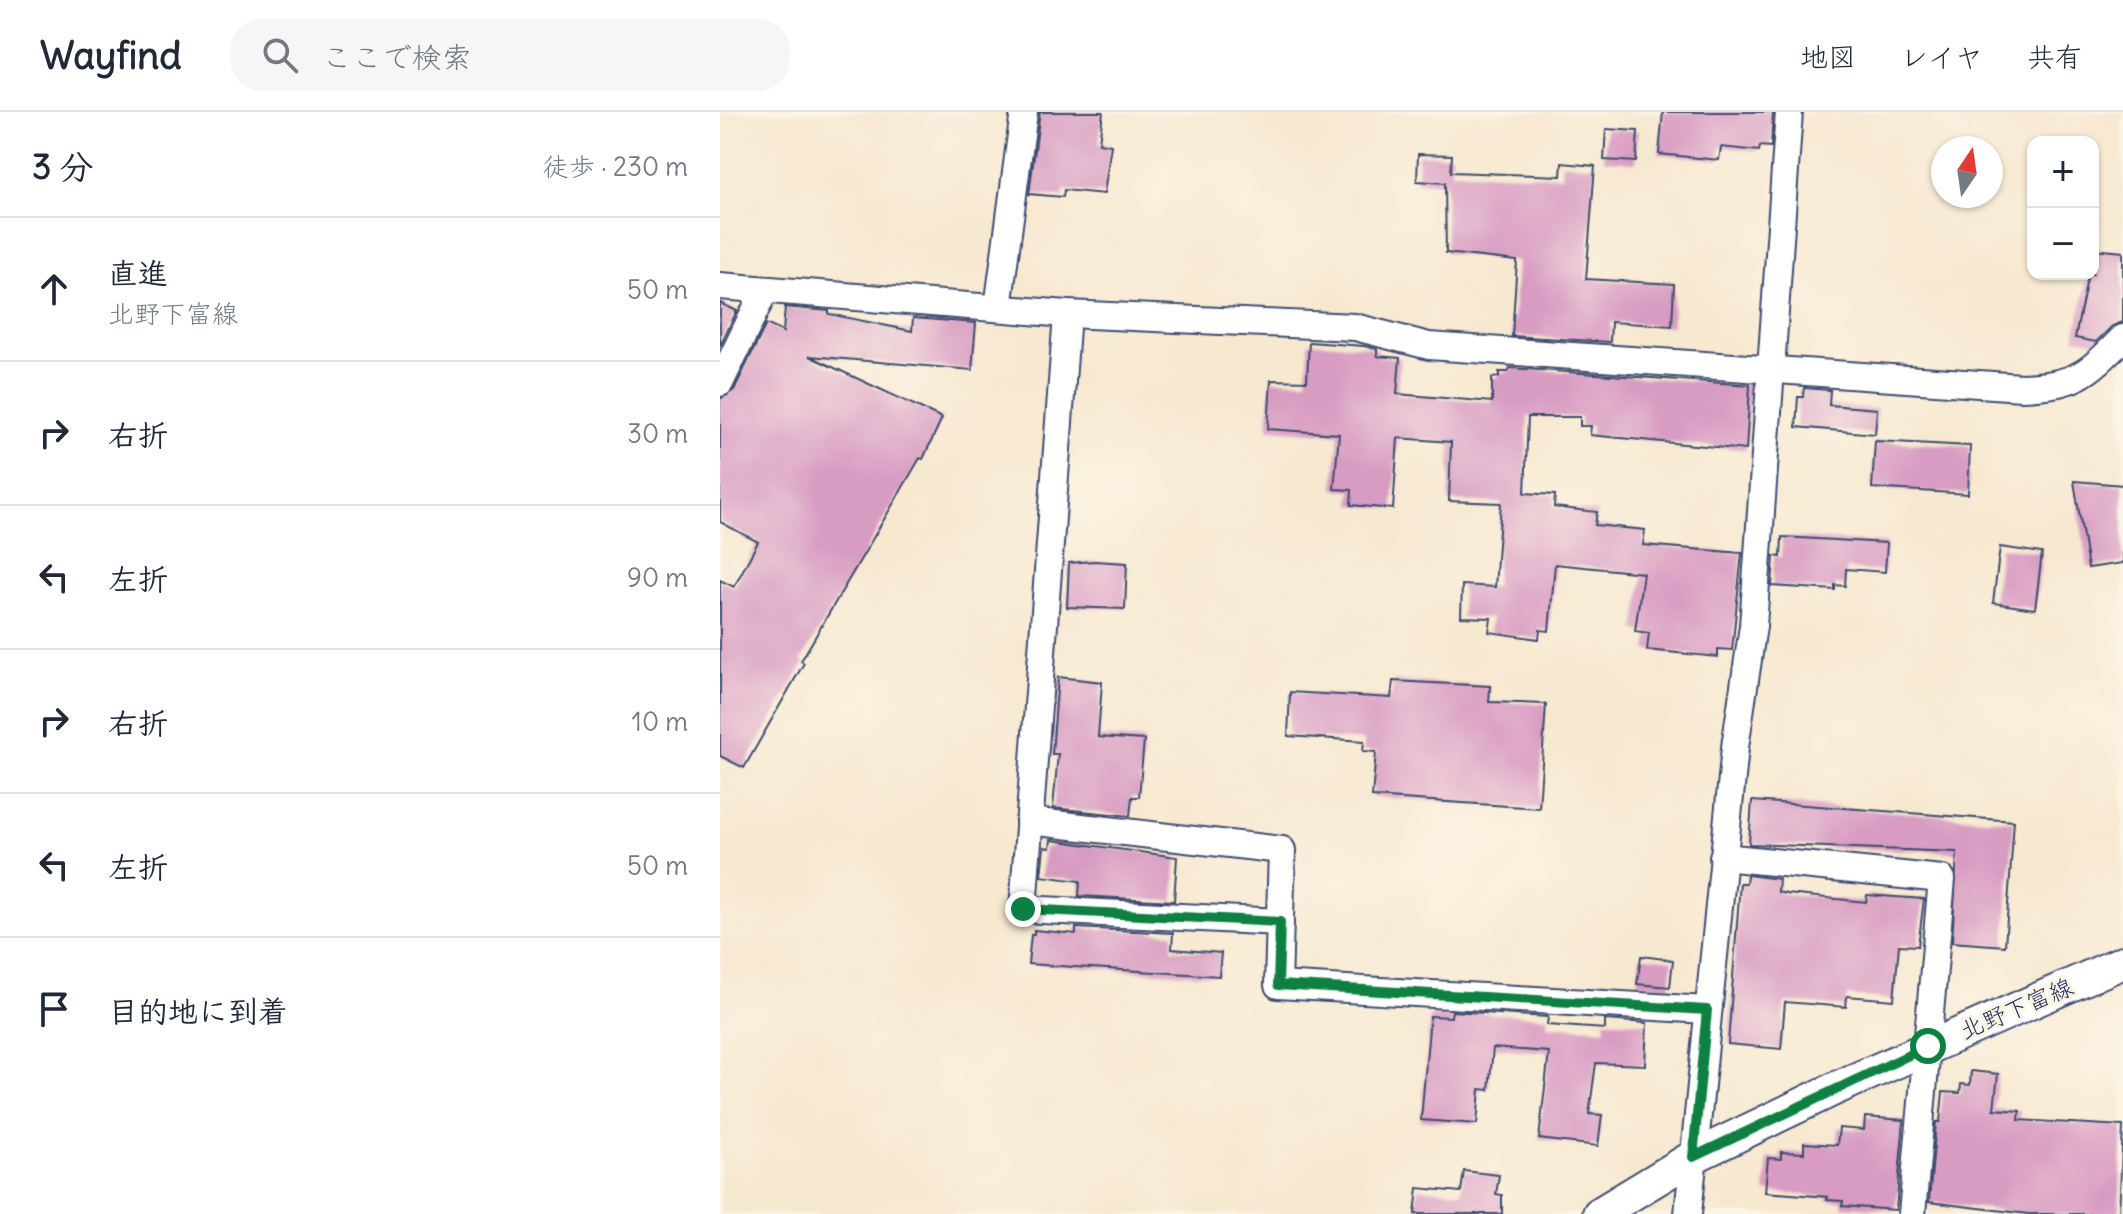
<!DOCTYPE html>
<html lang="ja">
<head>
<meta charset="utf-8">
<style>
  :root { --surface:#fff; --page:#f6f6f7; --text:#1f2937; --muted:#747a83; --line:#e0e1e3 }
  body { margin:0; font-family:Delius,"Klee One",sans-serif; background:var(--page); color:var(--text) }
  .controls { position:absolute; right:24px; top:24px; display:grid; overflow:hidden; border-radius:16px; box-shadow:0 2px 6px #0004 }
  .controls button { width:72px; height:72px; display:grid; place-items:center; padding:0; border:0; border-bottom:2px solid var(--line); background:var(--surface); color:var(--text); font:40px sans-serif }
  .compass { position:absolute; left:1211px; top:24px; width:72px; height:72px; border-radius:50%; background:var(--surface); box-shadow:0 2px 6px #0004; rotate:13deg }
  .stop { position:absolute; width:24px; height:24px; margin:-18px; border:6px solid #0b8043; border-radius:50%; background:#fff }
  .stop.end { background:#0b8043; border-color:#fff; box-shadow:0 2px 8px #0008 }
  .list { margin:0; padding:0; list-style:none }
  h2 { display:flex; justify-content:space-between; align-items:center; height:104px; margin:0; padding:0 32px; font-size:34px }
  h2 small { font-size:26px; font-weight:400; color:var(--muted) }
  .list li { display:grid; grid-template-columns:52px 1fr auto; gap:24px; align-items:center; box-sizing:border-box; height:144px; padding:0 32px; border-top:2px solid var(--line) }
  .list b { display:block; font-size:30px; white-space:nowrap }
  .list p { margin:0; font-size:26px; white-space:nowrap; color:var(--muted) }
  .list em { font-size:26px; font-style:normal; color:var(--muted) }
  .icon { flex:none; width:44px; height:44px; fill:none; stroke:currentColor; stroke-width:2; stroke-linecap:round; stroke-linejoin:round }
  .map { position:relative; flex:none; width:1403px; height:1102px; overflow:hidden }
  header { display:flex; align-items:center; gap:48px; box-sizing:border-box; height:112px; padding:0 40px; background:var(--surface); border-bottom:2px solid var(--line) }
  header strong { font-size:38px }
  nav { display:flex; gap:44px; margin-inline-start:auto; font-size:28px }
  .search { width:560px; height:72px; background:var(--page); display:flex; align-items:center; gap:20px; box-sizing:border-box; padding:0 28px; border-radius:32px; color:var(--muted); font-size:30px }
  main { display:flex }
  aside { flex:1; background:var(--surface) }
  .map>svg:first-child { display:block }
  .building { fill:#d89bc2 }
  .lines { fill:none; stroke-linecap:round; stroke-linejoin:round }
  .minor-casing { stroke:#3c4b6f; stroke-width:30 }
  .tertiary-casing { stroke:#3c4b6f; stroke-width:36 }
  .minor { stroke:#fff; stroke-width:26 }
  .tertiary { stroke:#fff; stroke-width:32 }
  .route { stroke:#0b8043; stroke-width:10 }
  .labels { text-anchor:middle; dominant-baseline:central; stroke-width:6; stroke-linejoin:round; paint-order:stroke }
  .street-label { font-size:24px; fill:#1b2f5e; stroke:#fcf5e5 }
</style>
</head>
<body>
<header>
<strong>Wayfind</strong>
<div class="search"><svg class="icon" aria-label="search" viewBox="0 0 24 24"><circle cx="10" cy="10" r="6"/><path d="M15 15l6 6"/></svg>ここで検索</div>
<nav><a>地図</a><a>レイヤ</a><a>共有</a></nav>
</header>
<main>
<aside>
<h2>3 分<small>徒歩 · 230 m</small></h2>
<ul class="list">
<li><svg class="icon" aria-label="ahead" viewBox="0 0 24 24"><path d="M12 20V5M6 11l6-6 6 6"/></svg><div><b>直進</b><p>北野下富線</p></div><em>50 m</em></li>
<li><svg class="icon" aria-label="right" viewBox="0 0 24 24"><path d="M7 20v-9h11M14 6l5 5-5 5"/></svg><div><b>右折</b></div><em>30 m</em></li>
<li><svg class="icon" aria-label="left" viewBox="0 0 24 24"><path d="M17 20v-9H6M10 6l-5 5 5 5"/></svg><div><b>左折</b></div><em>90 m</em></li>
<li><svg class="icon" aria-label="right" viewBox="0 0 24 24"><path d="M7 20v-9h11M14 6l5 5-5 5"/></svg><div><b>右折</b></div><em>10 m</em></li>
<li><svg class="icon" aria-label="left" viewBox="0 0 24 24"><path d="M17 20v-9H6M10 6l-5 5 5 5"/></svg><div><b>左折</b></div><em>50 m</em></li>
<li><svg class="icon" aria-label="arrive" viewBox="0 0 24 24"><path d="M6 21V4h12l-3 4 3 4H6"/></svg><div><b>目的地に到着</b></div></li>
</ul>
</aside>
<div class="map">
<svg width="1403" height="1102" viewBox="0 0 1403 1102">
  <rect width="100%" height="100%" fill="#fcf5e5"/>
  <filter id="ink" filterUnits="userSpaceOnUse"><feTurbulence type="fractalNoise" baseFrequency=".0125" numOctaves="2"/><feDisplacementMap in="SourceGraphic" scale="16" xChannelSelector="R" yChannelSelector="G"/><feConvolveMatrix kernelMatrix="1 2 1 2 8 2 1 2 1" color-interpolation-filters="sRGB"/></filter>
  <filter id="wash" filterUnits="userSpaceOnUse"><feTurbulence type="fractalNoise" baseFrequency=".006" numOctaves="4" result="noise"/><feDisplacementMap in="SourceGraphic" scale="32" xChannelSelector="R" yChannelSelector="G"/><feGaussianBlur stdDeviation="1.8" result="paint"/><feColorMatrix in="noise" values="0 0 0 0 0 0 0 0 0 0 0 0 0 0 0 0 0 1.4 0 .05"/><feComposite in="paint" operator="in"/></filter>
  <g filter="url(#wash)">
    <rect width="100%" height="100%" fill="#f7e8d0"/>
    <g id="blocks">
      <g class="building">
        <polygon points="320,0 383,0 379,31 391,33 384,82 344,78 343,85 309,82"/>
        <polygon points="943,0 1053,0 1051,35 1040,34 1039,39 1001,35 999,48 939,42"/>
        <polygon points="886,17 918,19 916,50 884,48"/>
        <polygon points="698,42 732,43 731,60 841,64 842,51 875,54 866,167 954,172 952,214 891,210 890,230 792,224 797,149 726,141 725,71 697,69"/>
        <polygon points="1373,137 1403,140 1403,210 1392,214 1376,230 1355,226 1368,162 1373,162"/>
        <polygon points="0,191 17,199 0,234"/>
        <polygon points="65,195 109,199 109,202 192,219 193,206 256,211 252,258 89,244 222,306 203,347 200,346 81,549 84,551 24,656 0,644 0,468 14,475 38,430 0,410 0,287 14,278 46,212 63,220"/>
        <polygon points="589,230 644,234 657,237 657,244 680,246 677,282 772,290 772,266 779,265 779,260 788,260 790,256 1030,273 1026,338 870,323 871,314 860,314 860,305 808,305 805,381 835,383 834,395 877,400 875,413 925,418 923,433 1022,441 1012,538 998,537 998,545 927,538 929,521 915,519 923,461 835,452 829,519 820,518 819,527 769,520 771,506 741,505 742,473 775,475 781,391 729,389 731,330 678,326 673,397 631,393 632,378 614,377 619,322 548,317 551,268 587,269"/>
        <polygon points="1084,276 1110,278 1109,293 1157,297 1155,322 1076,315 1078,285 1083,285"/>
        <polygon points="1155,329 1250,334 1248,382 1152,376"/>
        <polygon points="1354,369 1403,373 1403,451 1368,456"/>
        <polygon points="1062,425 1167,431 1165,460 1126,457 1125,474 1115,473 1115,478 1052,474 1054,444 1061,445"/>
        <polygon points="1280,435 1322,441 1315,497 1273,491"/>
        <polygon points="374,449 407,451 405,497 347,495 349,451"/>
        <polygon points="338,565 382,570 378,625 424,628 419,685 412,685 410,704 333,696 338,642 332,642"/>
        <polygon points="673,569 770,574 769,590 826,592 819,696 652,685 656,640 643,639 644,629 568,624 570,580 671,586"/>
        <polygon points="1032,689 1294,709 1285,834 1232,830 1237,740 1029,732"/>
        <polygon points="331,728 457,745 454,789 359,784 360,769 321,764 324,735 330,736"/>
        <polygon points="1027,763 1059,767 1058,780 1067,782 1146,790 1147,783 1204,787 1198,834 1179,833 1174,888 1127,884 1126,895 1065,890 1061,937 1008,932 1020,771 1026,771"/>
        <polygon points="356,816 453,821 452,837 501,841 499,864 308,852 311,823 314,823 314,818 356,822"/>
        <polygon points="921,844 953,848 950,875 917,872"/>
        <polygon points="732,899 828,905 827,913 885,917 885,908 927,911 925,953 876,951 869,1002 882,1003 878,1034 819,1027 829,940 773,936 769,978 760,977 757,1012 701,1008 710,904 731,905"/>
        <polygon points="1251,959 1278,962 1274,997 1300,999 1299,1008 1403,1014 1399,1102 1309,1102 1209,1090 1216,1010 1220,1010 1223,980 1240,981 1241,972 1250,973"/>
        <polygon points="1145,1005 1184,1008 1176,1098 1122,1094 1123,1089 1107,1088 1108,1085 1045,1080 1048,1046 1061,1047 1061,1040 1084,1041 1084,1031 1117,1033 1119,1016 1144,1018"/>
        <polygon points="744,1059 779,1063 776,1082 782,1083 782,1102 695,1102 698,1076 741,1080"/>
      </g>
    </g>
  </g>
  <g filter="url(#ink)">
    <use href="#blocks" fill-opacity="0" stroke="#3c4b6f" stroke-width="2"/>
    <g class="lines">
      <defs>
        <g id="minor">
          <path d="M0,174l347,28 288,13 74,19 593,41c55,-3 63,-11 101,-49"/>
          <polyline points="278,196 304,0"/>
          <polyline points="347,202 303,797 560,810"/>
          <polyline points="0,271 45,178"/>
          <polyline points="309,709 562,738 558,873 987,898"/>
          <polyline points="1003,745 1222,767 1192,1102"/>
          <polyline points="968,1102 1015,635 1033,514 1069,0"/>
        </g>
        <polyline id="tertiary" points="879,1102 973,1045 1114,977 1403,850"/>
      </defs>
      <use href="#minor" class="minor-casing"/>
      <use href="#tertiary" class="tertiary-casing"/>
      <use href="#minor" class="minor"/>
      <use href="#tertiary" class="tertiary"/>
    </g>
  </g>
  <g class="lines" filter="url(#ink)">
    <polyline class="route" points="303,797 560,810 558,873 987,898 973,1045 1208,934"/>
  </g>
  <g class="labels">
    <g class="street-label">
      <text transform="translate(1296 896) rotate(-23)">北野下富線</text>
    </g>
  </g>
</svg>
<div class="controls">
<button>+</button>
<button>−</button>
</div>
<svg class="compass" viewBox="-18 -18 36 36"><path d="M0-13l5 13h-10z" fill="#e53935"/><path d="M0 13l5-13h-10z" fill="#747a83"/></svg>
<div class="stop" style="left:1208px;top:934px"></div>
<div class="stop end" style="left:303px;top:797px"></div>
</div>
</main>
</body>
</html>
